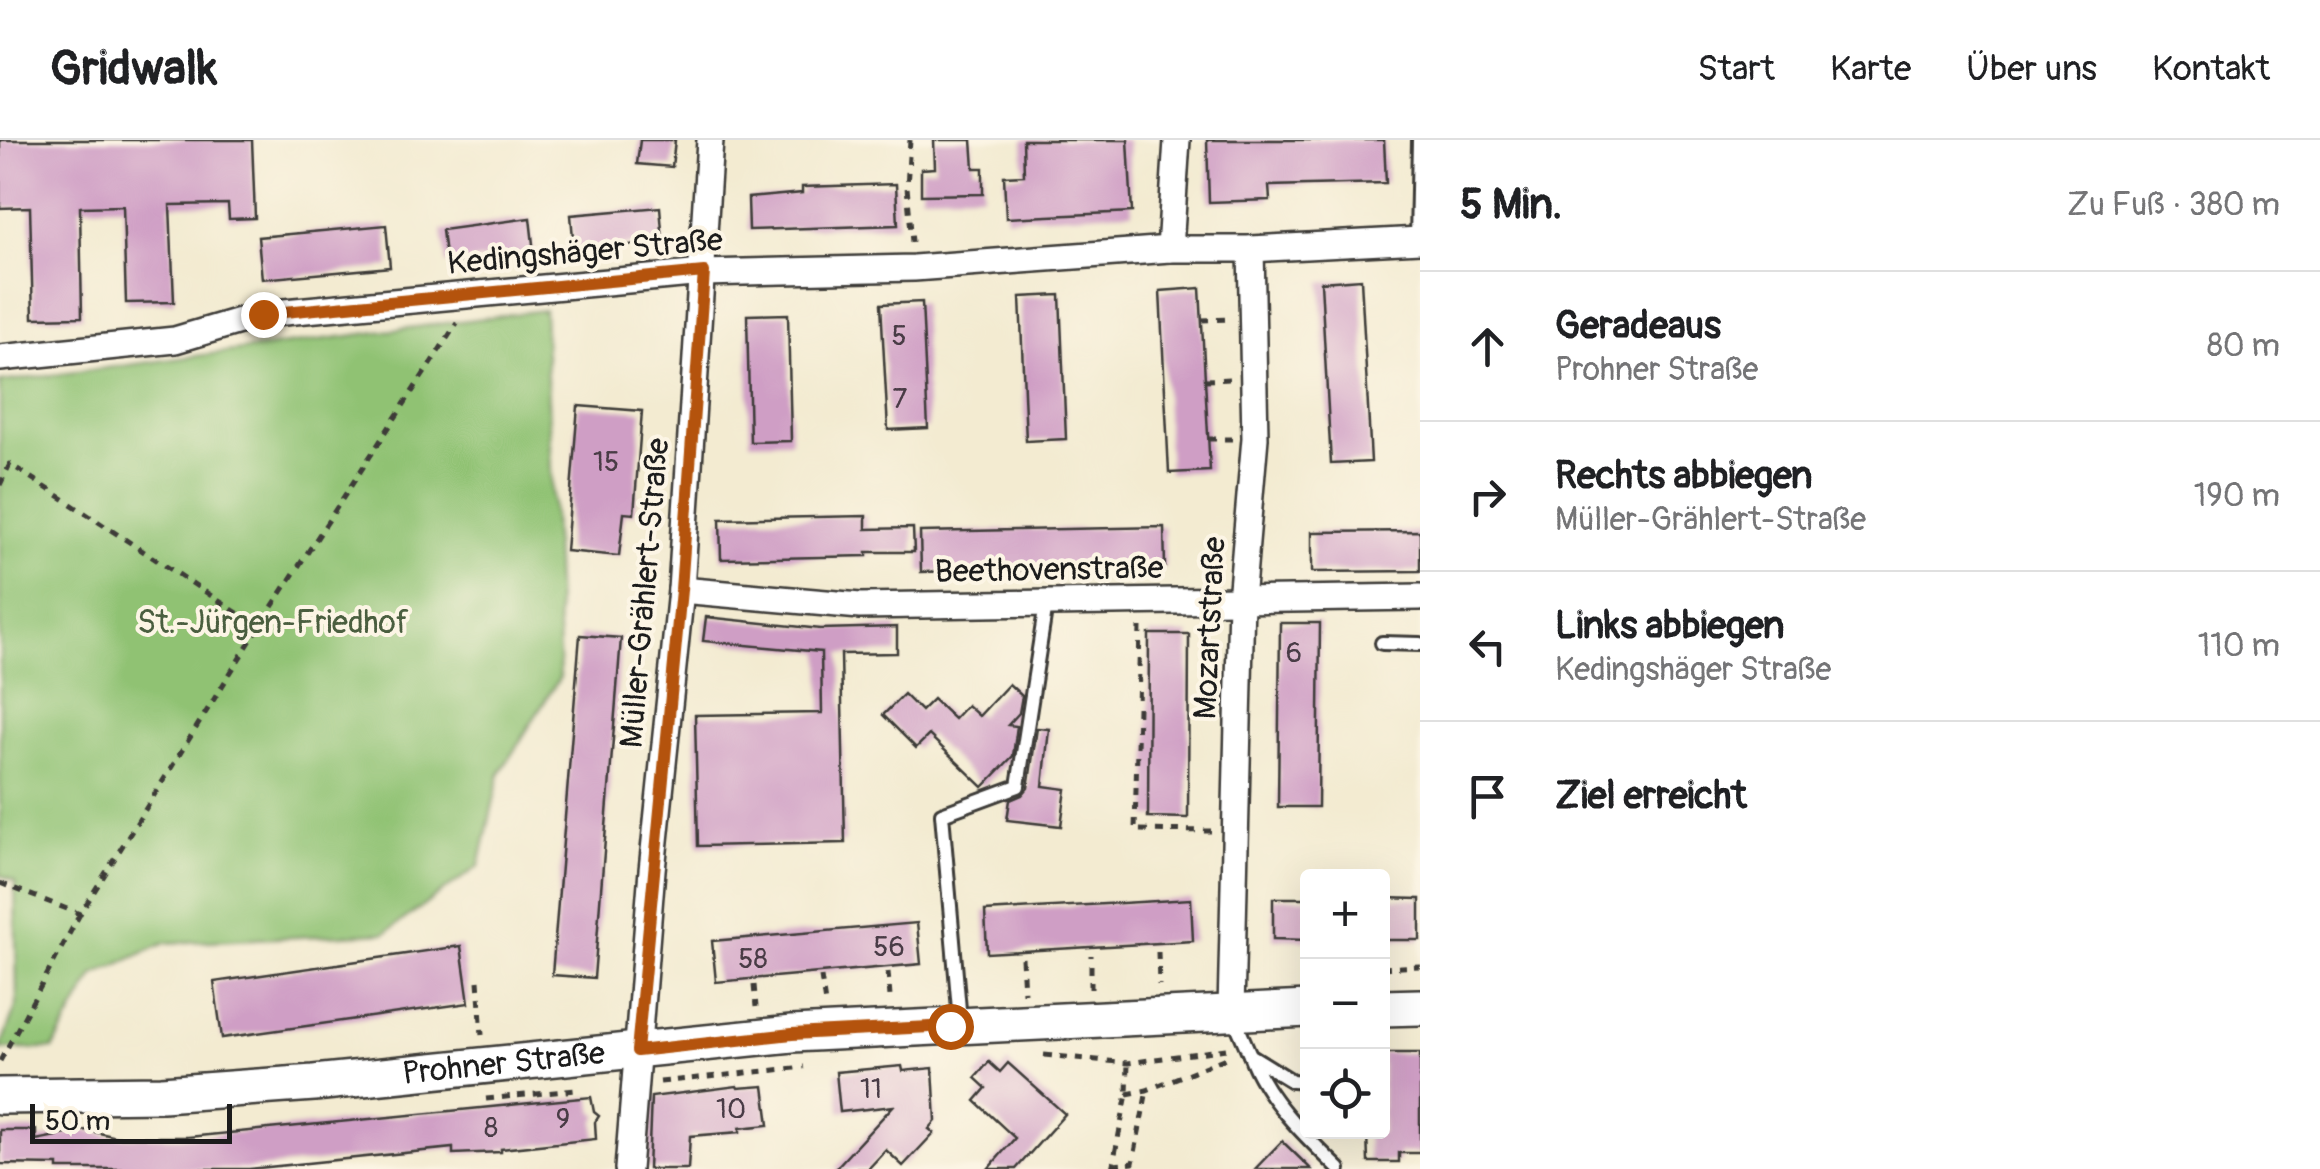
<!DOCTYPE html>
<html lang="de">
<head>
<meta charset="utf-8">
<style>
  :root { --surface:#fff; --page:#f2f2f2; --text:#202124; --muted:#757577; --line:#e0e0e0 }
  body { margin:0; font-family:Pangolin,sans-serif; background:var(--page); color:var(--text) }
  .controls { position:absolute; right:30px; bottom:30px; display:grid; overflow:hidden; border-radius:10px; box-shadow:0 10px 40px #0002 }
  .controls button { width:90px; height:90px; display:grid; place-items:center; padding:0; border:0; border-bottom:2px solid var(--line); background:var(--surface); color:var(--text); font:50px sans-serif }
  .scale { position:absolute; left:30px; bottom:25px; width:202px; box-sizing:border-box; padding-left:10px; border:5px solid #1c1c1c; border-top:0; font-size:28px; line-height:35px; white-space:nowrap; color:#1c1c1c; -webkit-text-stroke:8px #fcf5e5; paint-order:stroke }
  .stop { position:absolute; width:30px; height:30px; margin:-22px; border:8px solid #b45309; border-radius:50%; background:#fff }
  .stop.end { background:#b45309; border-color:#fff; box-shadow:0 2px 10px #0008 }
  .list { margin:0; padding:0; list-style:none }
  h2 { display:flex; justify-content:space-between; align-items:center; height:130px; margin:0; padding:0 40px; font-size:42px }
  h2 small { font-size:32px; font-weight:400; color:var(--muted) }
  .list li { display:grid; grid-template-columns:65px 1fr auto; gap:30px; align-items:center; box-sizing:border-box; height:150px; padding:0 40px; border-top:2px solid var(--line) }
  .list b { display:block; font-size:38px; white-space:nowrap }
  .list p { margin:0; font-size:32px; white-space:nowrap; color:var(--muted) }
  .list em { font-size:32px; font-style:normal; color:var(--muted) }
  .icon { flex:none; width:55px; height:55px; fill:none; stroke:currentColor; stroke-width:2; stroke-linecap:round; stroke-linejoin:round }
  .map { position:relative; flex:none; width:1420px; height:1029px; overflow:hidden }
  header { display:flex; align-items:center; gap:60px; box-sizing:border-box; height:140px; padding:0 50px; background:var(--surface); border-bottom:2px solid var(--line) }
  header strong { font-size:48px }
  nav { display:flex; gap:55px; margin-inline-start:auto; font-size:35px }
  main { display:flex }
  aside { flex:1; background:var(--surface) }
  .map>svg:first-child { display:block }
  .green { fill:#90c273; stroke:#566f48; stroke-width:2.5 }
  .building { fill:#cf9ec5 }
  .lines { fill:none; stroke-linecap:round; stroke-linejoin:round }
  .lane-casing { stroke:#3c3b37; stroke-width:18 }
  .street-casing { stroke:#3c3b37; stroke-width:30 }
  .secondary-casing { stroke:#3c3b37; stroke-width:40 }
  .path { stroke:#3c3b37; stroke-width:5; stroke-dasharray:8 8; stroke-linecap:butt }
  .lane { stroke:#fff; stroke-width:12 }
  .street { stroke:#fff; stroke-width:25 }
  .secondary { stroke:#fff; stroke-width:35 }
  .route { stroke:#b45309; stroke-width:12 }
  .labels { text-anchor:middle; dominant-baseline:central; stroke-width:8; stroke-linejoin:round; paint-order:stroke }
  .number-label { font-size:28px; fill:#493c46 }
  .street-label { font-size:32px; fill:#1c1c1c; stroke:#fcf5e5 }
  .park-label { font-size:32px; fill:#4a5e3f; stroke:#fcf5e5 }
</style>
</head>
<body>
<header>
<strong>Gridwalk</strong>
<nav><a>Start</a><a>Karte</a><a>Über uns</a><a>Kontakt</a></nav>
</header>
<main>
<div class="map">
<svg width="1420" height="1029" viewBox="0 0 1420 1029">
  <rect width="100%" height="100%" fill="#fcf5e5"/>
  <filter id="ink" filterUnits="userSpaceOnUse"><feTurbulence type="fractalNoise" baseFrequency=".01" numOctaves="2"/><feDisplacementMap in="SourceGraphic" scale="20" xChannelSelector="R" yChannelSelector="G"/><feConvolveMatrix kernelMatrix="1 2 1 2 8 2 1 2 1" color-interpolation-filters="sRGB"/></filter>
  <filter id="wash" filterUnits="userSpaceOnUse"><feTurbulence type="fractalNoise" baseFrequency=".0048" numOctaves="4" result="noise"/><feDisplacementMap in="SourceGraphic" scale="40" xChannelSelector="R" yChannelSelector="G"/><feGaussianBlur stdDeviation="2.25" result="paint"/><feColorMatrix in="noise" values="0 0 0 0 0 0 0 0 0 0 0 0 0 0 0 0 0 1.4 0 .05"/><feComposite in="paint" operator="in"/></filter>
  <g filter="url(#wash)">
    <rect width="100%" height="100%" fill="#f3ebd1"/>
    <polygon class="green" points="544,170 560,537 500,633 479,726 385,793 165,803 94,835 53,909 0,909 17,864 15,742 0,735 0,242"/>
    <g id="blocks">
      <g class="building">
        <polygon points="0,0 252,0 255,78 229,79 228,64 170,65 174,162 126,163 123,66 80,67 82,177 33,178 30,67 0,68"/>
        <polygon points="640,0 675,0 672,27 637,24"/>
        <polygon points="934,0 972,0 974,28 983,28 983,54 921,55 921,29 935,28"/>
        <polygon points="1023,0 1128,0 1132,72 1006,78 1004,36 1024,35"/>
        <polygon points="1207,0 1384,0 1386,43 1269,46 1270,60 1209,62"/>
        <polygon points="896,44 898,85 749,90 748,58 802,53 802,47"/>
        <polygon points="660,67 663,102 574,110 571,75"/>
        <polygon points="530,78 534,113 446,124 442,90"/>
        <polygon points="386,85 390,127 262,139 258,97"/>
        <polygon points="1361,139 1371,322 1331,324 1321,142"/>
        <polygon points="1200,148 1210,331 1169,333 1160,151"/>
        <polygon points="1060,155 1066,299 1026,301 1020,157"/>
        <polygon points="922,162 928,288 888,290 881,164"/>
        <polygon points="788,174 791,301 750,302 747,175"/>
        <polygon points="578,266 642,271 634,374 624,373 619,416 566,411"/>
        <polygon points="866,376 866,389 913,388 914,412 867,412 867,416 721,419 720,379"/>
        <polygon points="1164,387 1165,427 921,432 920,392"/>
        <polygon points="1420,391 1420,431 1312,432 1312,392"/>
        <polygon points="706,477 821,489 897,487 897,513 841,514 845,703 698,706 695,575 822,573 821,512 703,501"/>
        <polygon points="1280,483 1320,483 1318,667 1278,667"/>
        <polygon points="1149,494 1189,494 1188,678 1148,677"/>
        <polygon points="580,495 621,498 594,838 552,835"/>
        <polygon points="1009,544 1022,556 1019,573 1008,585 1017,586 1013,616 983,647 929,595 916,608 883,575 904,554 921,571 933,559 954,579 967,565 979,576"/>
        <polygon points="1037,588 1049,589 1043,646 1066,649 1061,686 1007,680 1010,660 1022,655 1028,648"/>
        <polygon points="1273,758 1308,758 1308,800 1273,799"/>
        <polygon points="1382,758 1420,759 1420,800 1382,800"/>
        <polygon points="1191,759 1193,801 987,813 985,771"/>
        <polygon points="917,783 921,824 716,842 712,801"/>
        <polygon points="461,806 469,863 222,898 214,842"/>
        <polygon points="1382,913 1420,913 1420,1013 1399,1013 1399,1022 1368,1022 1367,992 1382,992"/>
        <polygon points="989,922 1000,932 1008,923 1065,974 1016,1029 988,1029 1015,998 975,961 986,948 975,938"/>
        <polygon points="902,926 903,931 933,928 936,981 929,989 934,993 903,1026 886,1010 868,1029 835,1029 893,966 840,972 836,932"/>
        <polygon points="737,946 738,948 764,946 769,985 740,988 740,992 690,996 688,1029 648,1029 651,957"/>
        <polygon points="591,957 594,972 599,976 595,982 596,999 501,1009 501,1012 453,1014 453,1008 249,1029 58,1029 58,1025 0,1024 0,990 36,990 36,1000 86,990 117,997 188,997"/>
        <polygon points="1282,1001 1311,1029 1255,1029"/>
      </g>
    </g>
  </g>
  <g filter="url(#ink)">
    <use href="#blocks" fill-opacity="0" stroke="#3c3b37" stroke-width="2.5"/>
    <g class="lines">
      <defs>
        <g id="lane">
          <polyline points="1417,100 1419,0"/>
          <polyline points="1382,503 1420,504"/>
          <polyline points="1233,876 1250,915 1292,941 1308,942"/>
          <polyline points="960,881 942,674 1018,646 1046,464"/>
          <path d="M1250,915c16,44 56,82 89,114"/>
        </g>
        <g id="street">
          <polyline points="1170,109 1177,0"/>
          <polyline points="0,218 175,200 263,174 703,133 914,128 1170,109 1251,109 1420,100"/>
          <polyline points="681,450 860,466 1420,457"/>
          <polyline points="1231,870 1241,460 1255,298 1251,109"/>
          <polyline points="628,1029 652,730 681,450 710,0"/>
        </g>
        <g id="secondary">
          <polyline points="1382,868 1420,867"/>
          <path id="s1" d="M0,956l162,-2 152,-11 478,-49 516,-25"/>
        </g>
      </defs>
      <use href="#lane" class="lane-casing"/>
      <use href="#street" class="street-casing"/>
      <use href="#secondary" class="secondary-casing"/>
      <g class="path">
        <polyline points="910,0 907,47 912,102"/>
        <polyline points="1201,180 1229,179"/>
        <polyline points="1205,240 1231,239"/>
        <polyline points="1208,299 1232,299"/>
        <polyline points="0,345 10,324 259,487"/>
        <polyline points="1140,487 1135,690 1211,691"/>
        <polyline points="0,743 80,774 259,487 457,183"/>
        <polyline points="1158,812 1159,845"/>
        <polyline points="1022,818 1024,853"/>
        <polyline points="1382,828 1420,826"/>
        <polyline points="888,832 890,857"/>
        <polyline points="821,837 825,864"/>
        <polyline points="478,841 482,895"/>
        <polyline points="754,845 756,867"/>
        <polyline points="1091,849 1091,815"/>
        <polyline points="1044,915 1128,923 1226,909"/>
        <polyline points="0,921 80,774"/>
        <polyline points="660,942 804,927"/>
        <polyline points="1127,954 1147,950 1231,916"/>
        <polyline points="486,959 575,950"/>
        <polyline points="1113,1025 1133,1023 1147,950"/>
        <polyline points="1112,1029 1127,954 1128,923"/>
      </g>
      <use href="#lane" class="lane"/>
      <use href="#street" class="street"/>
      <use href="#secondary" class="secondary"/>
    </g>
  </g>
  <g class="lines" filter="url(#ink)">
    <polyline class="route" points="263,174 704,132 681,450 637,911 792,894 950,886"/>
  </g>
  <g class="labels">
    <g class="number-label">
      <text x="899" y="196">5</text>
      <text x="900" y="259">7</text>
      <text x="606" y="322">15</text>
      <text x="1294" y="513">6</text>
      <text x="889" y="807">56</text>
      <text x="753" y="819">58</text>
      <text x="871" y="949">11</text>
      <text x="731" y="969">10</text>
      <text x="563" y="979">9</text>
      <text x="491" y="988">8</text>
    </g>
    <g class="street-label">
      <text transform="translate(585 112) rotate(-5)">Kedingshäger Straße</text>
      <text transform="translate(1049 430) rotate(-1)">Beethovenstraße</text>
      <text transform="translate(645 453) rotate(-85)">Müller-Grählert-Straße</text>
      <text transform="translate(1210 488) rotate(-87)">Mozartstraße</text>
      <text stroke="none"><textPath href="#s1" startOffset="505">Prohner Straße</textPath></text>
    </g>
    <g class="park-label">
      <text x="273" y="483">St.-Jürgen-Friedhof</text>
    </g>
  </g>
</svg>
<div class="controls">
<button>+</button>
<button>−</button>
<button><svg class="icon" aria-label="locate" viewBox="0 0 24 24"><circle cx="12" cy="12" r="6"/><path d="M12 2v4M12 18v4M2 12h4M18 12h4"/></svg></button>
</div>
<div class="scale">50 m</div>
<div class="stop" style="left:950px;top:886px"></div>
<div class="stop end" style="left:263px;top:174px"></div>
</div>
<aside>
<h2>5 Min.<small>Zu Fuß · 380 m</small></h2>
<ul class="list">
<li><svg class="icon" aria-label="ahead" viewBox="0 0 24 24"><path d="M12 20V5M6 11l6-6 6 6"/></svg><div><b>Geradeaus</b><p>Prohner Straße</p></div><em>80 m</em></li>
<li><svg class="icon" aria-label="right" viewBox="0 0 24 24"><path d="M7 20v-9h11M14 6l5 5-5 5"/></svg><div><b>Rechts abbiegen</b><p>Müller-Grählert-Straße</p></div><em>190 m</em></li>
<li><svg class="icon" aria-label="left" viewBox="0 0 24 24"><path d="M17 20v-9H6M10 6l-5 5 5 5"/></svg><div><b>Links abbiegen</b><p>Kedingshäger Straße</p></div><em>110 m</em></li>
<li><svg class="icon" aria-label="arrive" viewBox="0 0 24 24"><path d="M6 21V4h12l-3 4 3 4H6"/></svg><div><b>Ziel erreicht</b></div></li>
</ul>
</aside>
</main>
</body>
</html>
